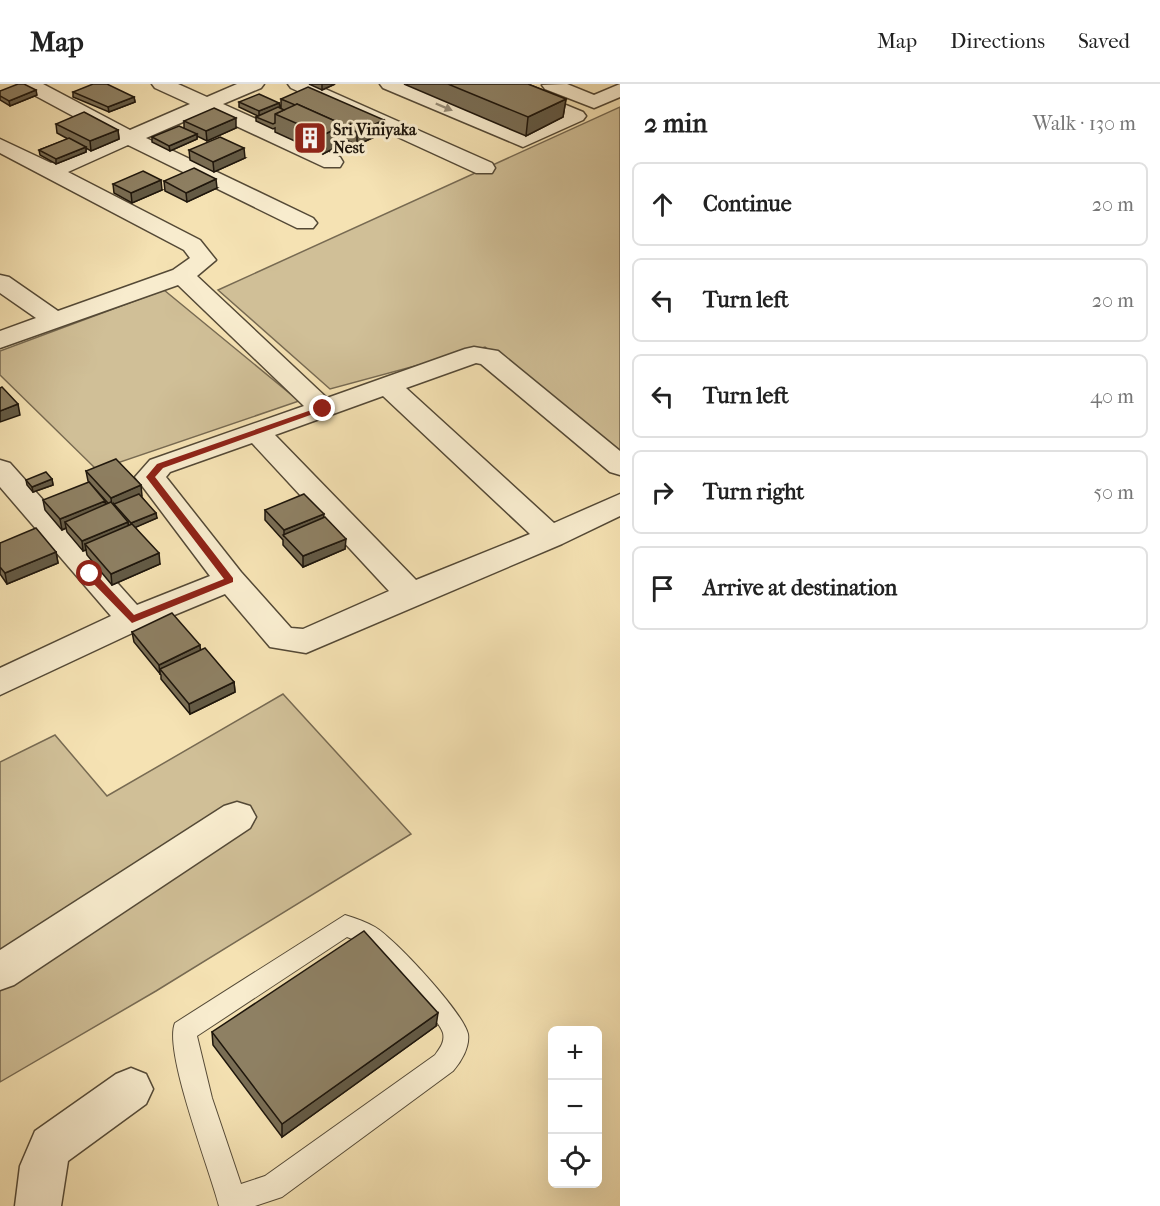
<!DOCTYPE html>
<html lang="en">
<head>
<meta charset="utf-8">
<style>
  :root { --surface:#fff; --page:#f2f2f2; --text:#222; --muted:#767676; --line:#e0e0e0 }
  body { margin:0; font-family:"IM FELL French Canon",serif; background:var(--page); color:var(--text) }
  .controls { position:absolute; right:18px; bottom:18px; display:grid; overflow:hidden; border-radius:9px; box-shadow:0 6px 24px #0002 }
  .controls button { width:54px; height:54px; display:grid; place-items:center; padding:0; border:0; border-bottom:2px solid var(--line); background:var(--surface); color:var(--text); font:30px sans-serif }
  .stop { position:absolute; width:18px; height:18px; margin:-14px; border:4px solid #8f2418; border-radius:50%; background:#fff }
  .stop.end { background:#8f2418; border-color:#fff; box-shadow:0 2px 6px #0008 }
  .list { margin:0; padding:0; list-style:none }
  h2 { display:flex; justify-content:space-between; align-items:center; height:78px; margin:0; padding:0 24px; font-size:26px }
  h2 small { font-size:20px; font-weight:400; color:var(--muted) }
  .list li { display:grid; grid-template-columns:39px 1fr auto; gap:18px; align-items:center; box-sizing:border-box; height:84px; margin:0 12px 12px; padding:0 12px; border:2px solid var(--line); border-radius:9px }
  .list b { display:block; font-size:22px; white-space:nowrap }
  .list em { font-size:20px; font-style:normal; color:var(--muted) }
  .icon { flex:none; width:33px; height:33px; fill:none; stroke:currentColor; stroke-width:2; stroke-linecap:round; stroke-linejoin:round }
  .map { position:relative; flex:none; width:620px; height:1122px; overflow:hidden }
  header { display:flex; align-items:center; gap:36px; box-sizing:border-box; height:84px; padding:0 30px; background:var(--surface); border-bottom:2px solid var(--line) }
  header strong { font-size:28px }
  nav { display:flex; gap:33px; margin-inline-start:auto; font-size:21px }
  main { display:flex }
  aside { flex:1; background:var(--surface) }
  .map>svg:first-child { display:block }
  .green { fill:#d0bf97; stroke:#776a52; stroke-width:1.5 }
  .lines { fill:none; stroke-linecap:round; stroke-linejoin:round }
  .service-casing { stroke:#544936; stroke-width:2 }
  .minor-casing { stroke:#544936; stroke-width:3 }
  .service { fill:#f8ecce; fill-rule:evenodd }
  .minor { fill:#f8ecce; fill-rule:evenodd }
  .wall { fill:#7a6e55; stroke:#1e160c; stroke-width:1.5 }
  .shaded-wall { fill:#635a45; stroke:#1e160c; stroke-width:1.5 }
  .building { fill:#8e8063; stroke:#1e160c; stroke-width:1.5 }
  .oneway { fill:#968c77 }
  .route { fill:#8f2418 }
  .labels { text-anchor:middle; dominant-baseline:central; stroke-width:6; stroke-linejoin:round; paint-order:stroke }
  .far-poi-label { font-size:16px; font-weight:bold; fill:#1e160c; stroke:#f8ecce; text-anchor:start }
</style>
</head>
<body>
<header>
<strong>Map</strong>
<nav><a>Map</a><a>Directions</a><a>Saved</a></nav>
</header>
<main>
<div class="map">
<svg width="620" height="1122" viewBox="0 0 620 1122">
  <rect width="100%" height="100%" fill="#f5e2b3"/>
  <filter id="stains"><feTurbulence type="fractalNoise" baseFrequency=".00333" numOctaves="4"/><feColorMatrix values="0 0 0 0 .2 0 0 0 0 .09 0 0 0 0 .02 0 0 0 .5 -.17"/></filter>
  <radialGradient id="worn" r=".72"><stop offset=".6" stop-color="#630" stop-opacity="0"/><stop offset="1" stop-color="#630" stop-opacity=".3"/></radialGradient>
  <g class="green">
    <polygon points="620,23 620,369 485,263 330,305 218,206"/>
    <polygon points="164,206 299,317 97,386 0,291 0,267"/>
    <polygon points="283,610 411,750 156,907 0,998 0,678 55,651 107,712"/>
  </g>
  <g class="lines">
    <defs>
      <path id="service" d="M345,831c10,3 21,7 30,12 19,11 88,85 93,107 2,13 -7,28 -15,37l-171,126 -27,9h-36c-9,-36 -56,-155 -44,-183zM347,853l13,5c16,17 77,72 83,91 2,9 -3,15 -8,22l-170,121 -24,8 -29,-86 -15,-62z"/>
      <g id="minor">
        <path d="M18,0h25l87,46 60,-26 -35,-16 -3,-4h26l29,13 30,-13h27l-3,4 -38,16 117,53 3,5 -3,5h-16l-118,-55 -60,26 167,80 4,5 -4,5h-16l-169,-83 -60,27 132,68 16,20 -19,16 130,122 138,-49 9,-2 24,4 122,100v24l-10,-3 -129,-108 -5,-1 -70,25 148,135 66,-29v22l-58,28 -256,109 -36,-6 -45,-53 -82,34 -143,67v-27l111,-52 -111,-129v-27l10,3 127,142 73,-29 -70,-93 -5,-6 15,-17 154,-54 -126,-121 -178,63v-17l36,-13 -36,-25v-18l9,2 49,34 115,-41 17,-12 -6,-8 -184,-97v-14l51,24 61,-26 -91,-49zM383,312l147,138 -114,46 -141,-145zM252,359l137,148 -86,38 -12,-1 -50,-56 -75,-95 4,-5z"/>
        <polygon points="288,0 314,0 492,79 495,84 492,89 476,89 291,4"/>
        <polygon points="380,0 407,0 523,49 559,32 491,4 488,0 515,0 583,28 586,32 583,36 523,63 383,4"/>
        <polygon points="567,0 594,11 620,0 620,13 594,24 545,5 542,1"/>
        <polygon points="237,718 250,722 256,733 250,744 14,901 0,906 0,866 224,722"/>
        <polygon points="131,984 146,990 153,1005 146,1020 68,1077 61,1122 15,1122 20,1082 35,1047 116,990"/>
      </g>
    </defs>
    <use href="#service" class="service-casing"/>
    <use href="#minor" class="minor-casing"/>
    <use href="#service" class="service"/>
    <use href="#minor" class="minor"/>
  </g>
  <g class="wall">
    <polygon points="309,0 335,0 322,6"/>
    <polygon points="404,0 528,0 566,15 563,33 526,52"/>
    <polygon points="0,7 37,11 10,22 0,16"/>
    <polygon points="73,8 134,13 135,18 109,28 73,13"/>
    <polygon points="281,15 383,49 357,61 344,55 344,59 323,70 275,48 275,44 273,45 256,37 256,33 258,32 239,23 239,18 279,19 280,23 281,24"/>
    <polygon points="184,37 236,44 207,57 197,52 197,55 170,67 152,58 152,53 184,44"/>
    <polygon points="56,40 118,46 119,55 91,67 86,64 86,68 56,80 40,71 39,66 68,55 57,49"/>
    <polygon points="189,66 245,74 214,88 190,76"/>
    <polygon points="164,97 217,104 187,118 165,107"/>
    <polygon points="113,100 162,106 132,119 114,109"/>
    <polygon points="86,387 142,412 141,412 157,434 135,443 160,480 112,501 87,471 86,466 83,467 67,448 66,444 62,446 45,426 43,416 105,417 106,420 108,419 88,397"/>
    <polygon points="52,395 53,401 33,408 27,401 26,396"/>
    <polygon points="265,426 323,434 345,465 303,483 283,461 283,456 265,436"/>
    <polygon points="0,459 56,468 58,479 7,500 0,490"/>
    <polygon points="132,548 200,566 234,598 235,608 190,630 161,595 161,591 134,558"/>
    <polygon points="436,942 282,1053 213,961 212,948"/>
  </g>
  <g class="shaded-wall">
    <polygon points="322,0 335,0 322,6"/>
    <polygon points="36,6 37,11 10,22 9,17"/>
    <polygon points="134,13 135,18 109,28 108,23"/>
    <polygon points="566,15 563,33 526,52 528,33"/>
    <polygon points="279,19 280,23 259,32 259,27"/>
    <polygon points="236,34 236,44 207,57 206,47"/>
    <polygon points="384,36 383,49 357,61 357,48"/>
    <polygon points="344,41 344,59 323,70 323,51"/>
    <polygon points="118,46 119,55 91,67 90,57"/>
    <polygon points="197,50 197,55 170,67 169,62"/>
    <polygon points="86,63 86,68 56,80 56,75"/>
    <polygon points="244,64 245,74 214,88 213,78"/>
    <polygon points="216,95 217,104 187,118 186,109"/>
    <polygon points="161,96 162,106 132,119 131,109"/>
    <polygon points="18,320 20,331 0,338 0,327"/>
    <polygon points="52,395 53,401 33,408 32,403"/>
    <polygon points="141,401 142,412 116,423 114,420 114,424 112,424 111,414"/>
    <polygon points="105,417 107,427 65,438 66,444 62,446 60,435"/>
    <polygon points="156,429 157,434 132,445 131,439"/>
    <polygon points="324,430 323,441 284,452 284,446"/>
    <polygon points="128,438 129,448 85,460 86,466 83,467 82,457"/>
    <polygon points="346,455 345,465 303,483 303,472"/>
    <polygon points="56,468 58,479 7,500 5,489"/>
    <polygon points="159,469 160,480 112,501 111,490"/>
    <polygon points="200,561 201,572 160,585 160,591 159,581"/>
    <polygon points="234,598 235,608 190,630 189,620"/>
    <polygon points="438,929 436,942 282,1053 282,1040"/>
  </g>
  <g class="building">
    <polygon points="18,0 24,0 36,6 9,17 0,12 0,7"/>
    <polygon points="93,0 107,0 134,13 108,23 73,8"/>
    <polygon points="448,0 528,0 566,15 528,33"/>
    <polygon points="308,3 384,36 357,48 344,43 344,41 297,20 295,21 281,15"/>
    <polygon points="259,10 279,19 259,27 239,18"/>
    <polygon points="297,20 344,41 323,51 275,30"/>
    <polygon points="278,23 284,26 275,30 275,39 273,40 256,33"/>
    <polygon points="214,24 236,34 206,47 184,37"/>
    <polygon points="84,28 118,46 90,57 56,40"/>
    <polygon points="179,42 197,50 169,62 152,53"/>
    <polygon points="220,53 244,64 213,78 189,66"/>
    <polygon points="69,54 86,63 56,75 39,66"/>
    <polygon points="194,84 216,95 186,109 164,97"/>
    <polygon points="143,87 161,96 131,109 113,100"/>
    <polygon points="2,303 18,320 0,327 0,304"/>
    <polygon points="116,375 141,401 111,414 86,387"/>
    <polygon points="46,388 52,395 32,403 26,396"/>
    <polygon points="89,398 105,417 60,435 43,416"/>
    <polygon points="139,410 156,429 131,439 114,420"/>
    <polygon points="304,410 324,430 284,446 265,426"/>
    <polygon points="111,418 128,438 82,457 65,438"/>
    <polygon points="325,433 346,455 303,472 283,451"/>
    <polygon points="132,440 159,469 111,490 85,460"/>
    <polygon points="36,444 56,468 5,489 0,483 0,459"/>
    <polygon points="172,529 200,561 159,581 132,548"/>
    <polygon points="205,564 234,598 189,620 160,585"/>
    <polygon points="364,847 438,929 282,1040 212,948"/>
  </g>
  <defs><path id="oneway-solid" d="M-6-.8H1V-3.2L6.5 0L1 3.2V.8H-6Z" transform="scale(1.5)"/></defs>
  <use class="oneway" href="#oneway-solid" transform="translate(444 23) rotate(23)"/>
  <polygon class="route" points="320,323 327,325 163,384 155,393 233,494 233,498 132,539 87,493 87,488 94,488 134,531 224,495 146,393 157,380"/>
  <defs>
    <symbol id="building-square" viewBox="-11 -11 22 22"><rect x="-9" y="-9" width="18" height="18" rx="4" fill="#8f2418" stroke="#f8ecce"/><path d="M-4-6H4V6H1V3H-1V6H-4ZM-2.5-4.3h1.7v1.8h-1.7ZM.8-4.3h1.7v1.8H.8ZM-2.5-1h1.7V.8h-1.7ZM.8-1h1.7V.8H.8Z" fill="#fff"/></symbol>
  </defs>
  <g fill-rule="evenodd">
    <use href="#building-square" x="291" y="35" width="38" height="38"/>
  </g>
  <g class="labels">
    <g class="far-poi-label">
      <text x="333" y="45">Sri Viniyaka<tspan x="333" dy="18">Nest</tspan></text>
    </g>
  </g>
  <rect width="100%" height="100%" filter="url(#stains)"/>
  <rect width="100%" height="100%" fill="url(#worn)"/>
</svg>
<div class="controls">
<button>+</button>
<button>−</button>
<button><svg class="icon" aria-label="locate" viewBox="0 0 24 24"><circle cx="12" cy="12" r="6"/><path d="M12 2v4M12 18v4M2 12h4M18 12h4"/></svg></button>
</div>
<div class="stop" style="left:90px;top:490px"></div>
<div class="stop end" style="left:323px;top:325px"></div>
</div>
<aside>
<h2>2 min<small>Walk · 130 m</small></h2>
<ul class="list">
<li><svg class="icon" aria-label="ahead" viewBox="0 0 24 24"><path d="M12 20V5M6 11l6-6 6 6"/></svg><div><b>Continue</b></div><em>20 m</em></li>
<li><svg class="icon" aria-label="left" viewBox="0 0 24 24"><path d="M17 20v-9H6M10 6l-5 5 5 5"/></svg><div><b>Turn left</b></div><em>20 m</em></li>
<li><svg class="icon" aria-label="left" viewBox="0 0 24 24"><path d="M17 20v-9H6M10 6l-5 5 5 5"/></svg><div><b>Turn left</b></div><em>40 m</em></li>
<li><svg class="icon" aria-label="right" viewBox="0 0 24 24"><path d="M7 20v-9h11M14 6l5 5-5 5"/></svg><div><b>Turn right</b></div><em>50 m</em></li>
<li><svg class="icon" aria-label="arrive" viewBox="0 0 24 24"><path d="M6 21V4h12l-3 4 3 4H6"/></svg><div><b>Arrive at destination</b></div></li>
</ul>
</aside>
</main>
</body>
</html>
